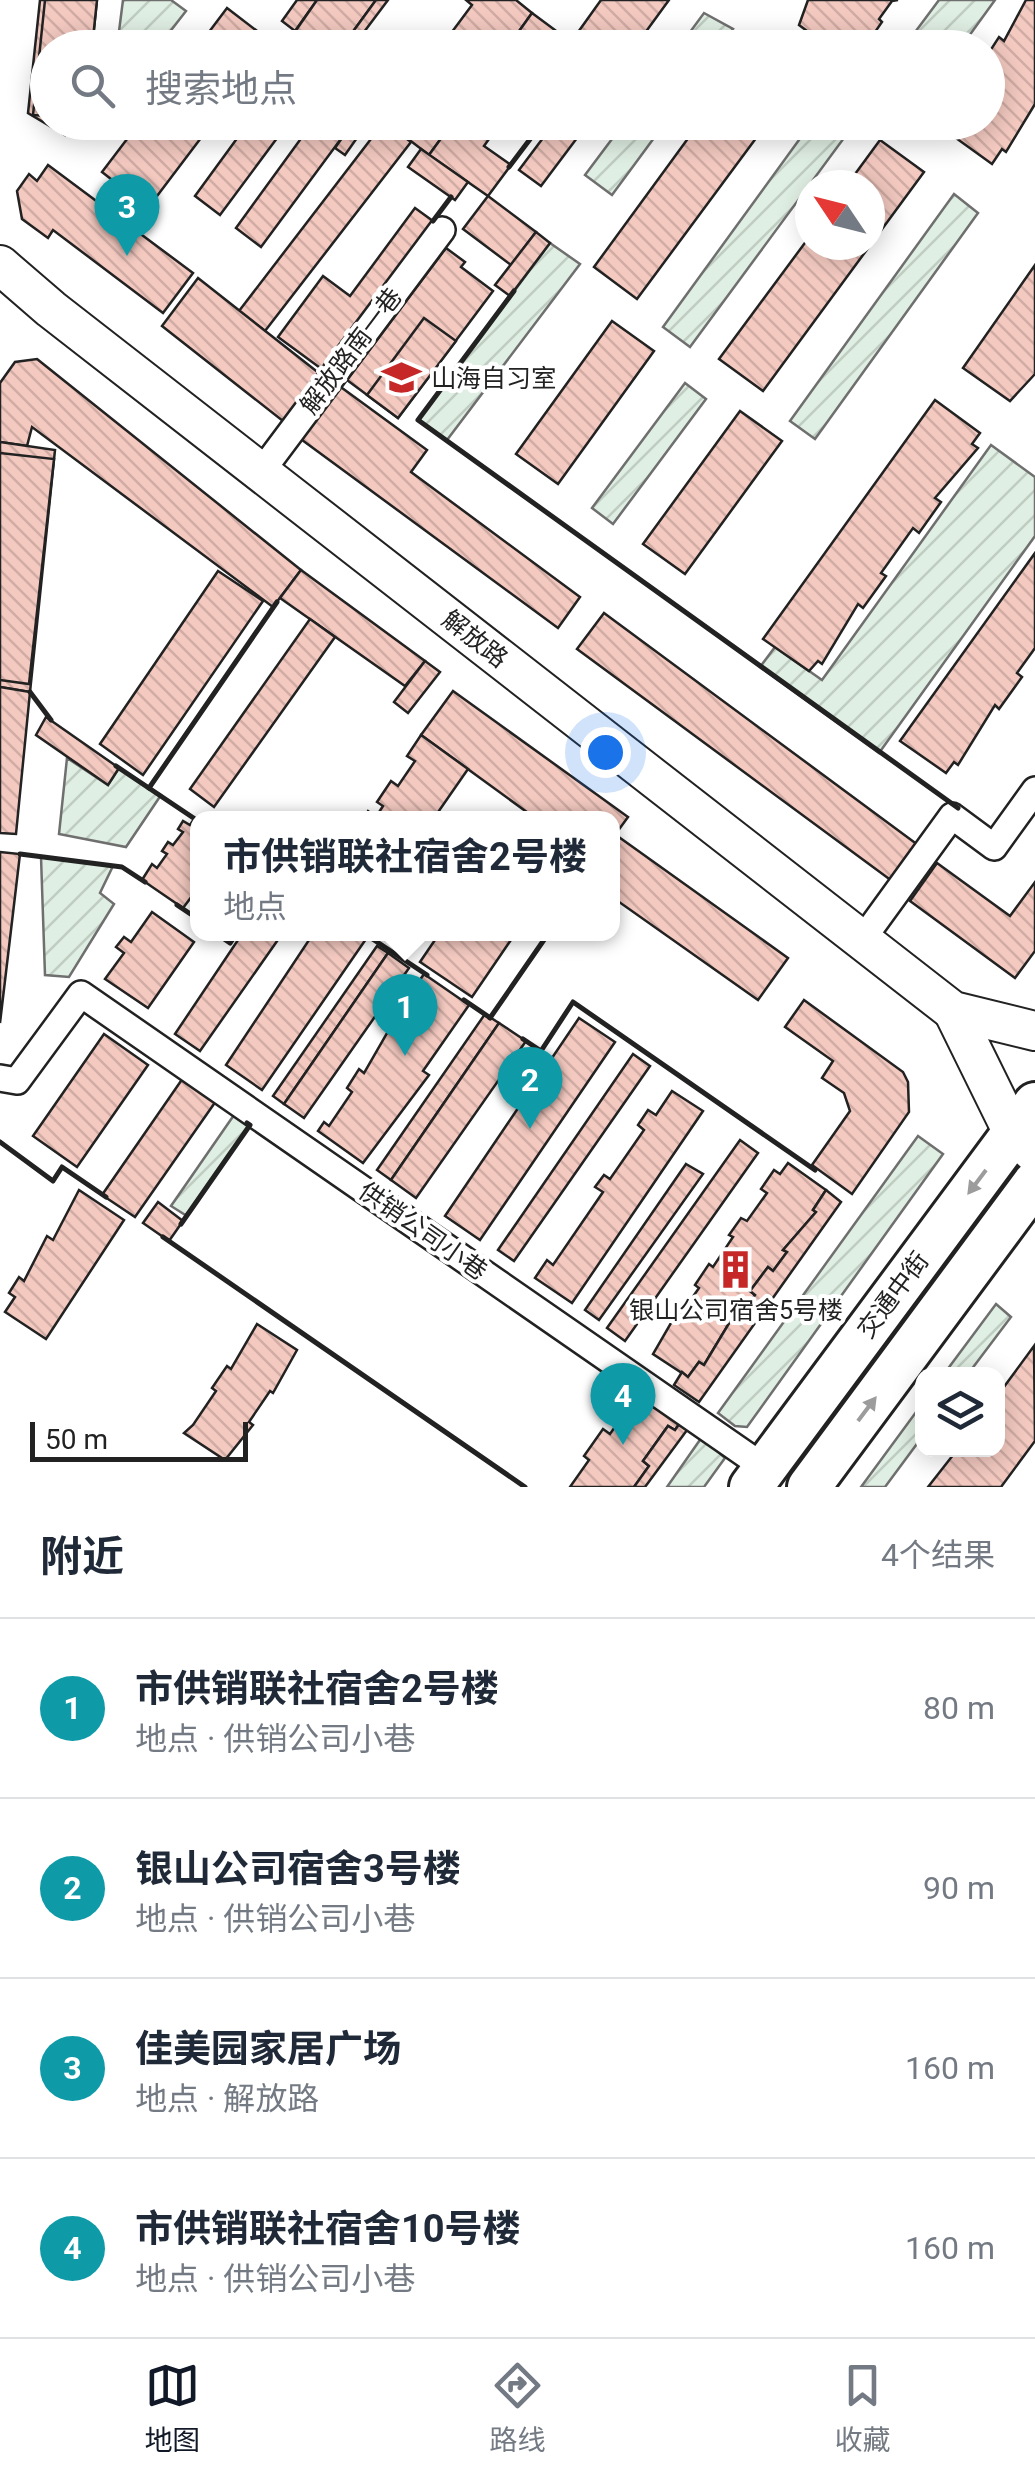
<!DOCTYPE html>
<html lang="zh">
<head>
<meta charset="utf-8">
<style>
  :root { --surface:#fff; --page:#f2f2f3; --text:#1f2937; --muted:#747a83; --line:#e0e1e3; --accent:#111827 }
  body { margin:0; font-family:Roboto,"Noto Sans SC",sans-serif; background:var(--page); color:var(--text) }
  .controls { position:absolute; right:30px; bottom:30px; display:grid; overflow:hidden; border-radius:20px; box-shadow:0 5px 25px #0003 }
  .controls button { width:90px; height:90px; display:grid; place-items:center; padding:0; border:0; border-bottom:2px solid var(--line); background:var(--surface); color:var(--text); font:50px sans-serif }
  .compass { position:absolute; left:795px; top:170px; width:90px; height:90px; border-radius:50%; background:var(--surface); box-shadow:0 5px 25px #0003; rotate:305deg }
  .scale { position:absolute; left:30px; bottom:25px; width:218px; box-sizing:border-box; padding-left:10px; border:5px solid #222; border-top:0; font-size:28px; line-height:35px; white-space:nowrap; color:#222; -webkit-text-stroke:8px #fff; paint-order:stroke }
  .you { position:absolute; left:605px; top:752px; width:35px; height:35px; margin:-25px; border:8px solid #fff; border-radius:50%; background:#1a73e8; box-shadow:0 0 0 15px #1a73e833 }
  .badge { display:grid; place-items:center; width:65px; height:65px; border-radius:50%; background:var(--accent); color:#fff; font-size:32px; font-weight:700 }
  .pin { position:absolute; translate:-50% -82px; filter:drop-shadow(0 2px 5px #0008) }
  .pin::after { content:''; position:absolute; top:52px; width:35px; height:30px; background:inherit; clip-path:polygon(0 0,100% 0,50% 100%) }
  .popup { position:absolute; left:190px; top:811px; width:430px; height:130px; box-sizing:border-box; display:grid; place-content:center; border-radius:20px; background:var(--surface); filter:drop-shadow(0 2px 8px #0005); font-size:32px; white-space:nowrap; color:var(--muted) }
  .popup b { font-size:38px; color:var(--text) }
  .popup::after { content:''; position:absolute; left:50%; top:100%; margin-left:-20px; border:20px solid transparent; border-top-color:var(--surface) }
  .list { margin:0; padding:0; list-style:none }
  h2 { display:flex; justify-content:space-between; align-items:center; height:130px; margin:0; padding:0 40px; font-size:42px }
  h2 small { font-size:32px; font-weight:400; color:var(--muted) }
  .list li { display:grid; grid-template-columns:65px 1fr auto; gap:30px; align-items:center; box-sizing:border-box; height:180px; padding:0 40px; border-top:2px solid var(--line) }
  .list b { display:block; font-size:38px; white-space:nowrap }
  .list p { margin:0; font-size:32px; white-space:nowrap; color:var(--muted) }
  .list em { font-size:32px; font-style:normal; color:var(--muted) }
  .icon { flex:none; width:55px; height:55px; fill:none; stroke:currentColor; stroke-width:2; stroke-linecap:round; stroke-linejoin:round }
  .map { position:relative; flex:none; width:1035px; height:1487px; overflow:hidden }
  .search { position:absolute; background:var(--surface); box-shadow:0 5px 25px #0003; left:30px; right:30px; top:30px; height:110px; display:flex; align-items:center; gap:25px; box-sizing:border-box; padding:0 35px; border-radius:55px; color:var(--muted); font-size:38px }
  .sheet { height:850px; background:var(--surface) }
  nav { display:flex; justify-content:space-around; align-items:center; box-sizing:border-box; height:140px; border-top:2px solid var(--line); background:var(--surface); font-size:28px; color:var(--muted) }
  nav a { display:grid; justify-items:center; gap:5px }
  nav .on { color:var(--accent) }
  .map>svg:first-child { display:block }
  .garden { fill:url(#garden-furrows); stroke:#6f6f6f; stroke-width:2.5 }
  .building { fill:url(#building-back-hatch); stroke:#222; stroke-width:2.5 }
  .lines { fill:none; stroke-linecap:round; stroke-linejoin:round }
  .street-casing { stroke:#222; stroke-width:30 }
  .secondary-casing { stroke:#222; stroke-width:42 }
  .primary-casing { stroke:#222; stroke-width:48 }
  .street { stroke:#fff; stroke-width:25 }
  .secondary { stroke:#fff; stroke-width:38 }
  .primary { stroke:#fff; stroke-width:42 }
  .wall { stroke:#222; stroke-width:5 }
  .oneway { fill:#9c9c9c }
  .labels { text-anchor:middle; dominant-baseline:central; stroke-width:8; stroke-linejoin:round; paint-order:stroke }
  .street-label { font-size:25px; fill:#222; stroke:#fff }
  .poi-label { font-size:25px; fill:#222; stroke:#fff; text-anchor:start }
</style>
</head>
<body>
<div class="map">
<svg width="1035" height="1487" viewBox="0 0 1035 1487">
  <defs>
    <pattern id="garden-furrows" width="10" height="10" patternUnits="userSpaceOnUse" patternTransform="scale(2.5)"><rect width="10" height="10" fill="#e0efe3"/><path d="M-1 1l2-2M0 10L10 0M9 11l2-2" fill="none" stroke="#c0cdc2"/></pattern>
    <pattern id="building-back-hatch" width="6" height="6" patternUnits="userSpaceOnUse" patternTransform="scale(2.5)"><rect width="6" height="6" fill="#f3c9c0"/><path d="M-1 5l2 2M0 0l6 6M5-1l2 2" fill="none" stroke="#d0aca5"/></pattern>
  </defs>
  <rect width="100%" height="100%" fill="#fff"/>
  <g class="garden">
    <polygon points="123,0 171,0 186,11 158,47 117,47"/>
    <polygon points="939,0 995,0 961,47 904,47"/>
    <polygon points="704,13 733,29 719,47 679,47"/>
    <polygon points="812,122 855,123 690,347 663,327"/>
    <polygon points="624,123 665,123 612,195 585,175"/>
    <polygon points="954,194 978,213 815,439 790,421"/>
    <polygon points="550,243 580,264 447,440 418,420"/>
    <polygon points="685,383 706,399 613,524 592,508"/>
    <polygon points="991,445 1035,477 1035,536 879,753 760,667 775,647 822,680"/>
    <polygon points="67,758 108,785 119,768 161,795 126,847 59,834"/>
    <polygon points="41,857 113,866 100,893 114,904 69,977 45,975"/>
    <polygon points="234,1115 250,1125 187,1216 171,1206"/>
    <polygon points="918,1136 943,1154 747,1427 735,1426 718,1413"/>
    <polygon points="996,1304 1011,1317 968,1374 944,1374"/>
    <polygon points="922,1404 922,1437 885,1487 861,1487"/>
    <polygon points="702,1437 725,1458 704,1487 667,1487"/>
  </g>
  <g class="building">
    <polygon points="40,0 97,0 92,48 48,48 48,122 73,122 65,135 28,113"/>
    <polygon points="45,0 97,0 92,48 48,48 48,116 33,115"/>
    <polygon points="297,0 317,0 295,31 282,21"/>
    <polygon points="317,0 376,0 341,48 302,48 290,39"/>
    <polygon points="376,0 388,0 352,48 341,48"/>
    <polygon points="466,0 516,0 532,13 507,48 440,48 472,5"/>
    <polygon points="601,0 669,0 634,48 594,48 576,35"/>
    <polygon points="808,0 898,0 892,1 879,19 882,22 864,48 830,48 799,25"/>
    <polygon points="1026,0 1035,0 1035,104 1006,152 1002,149 992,164 942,128 946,122 988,122 988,54 999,37 1004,41"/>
    <polygon points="227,8 274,44 271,48 197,48"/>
    <polygon points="532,13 563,36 555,48 507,48"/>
    <polygon points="140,122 213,122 148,208 102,172"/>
    <polygon points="249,122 289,122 220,215 195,196"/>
    <polygon points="313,122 342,122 349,128 261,247 236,228"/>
    <polygon points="342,122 361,122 355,132 359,135 345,155 335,148 349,128"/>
    <polygon points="384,122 411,142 265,331 239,311"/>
    <polygon points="386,122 453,122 429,155"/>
    <polygon points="453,122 501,122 484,146 511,165 488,196 429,155"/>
    <polygon points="555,122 589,122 541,186 519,170"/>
    <polygon points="700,122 768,122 637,299 594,267"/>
    <polygon points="880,140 924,172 763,391 719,359 810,236 810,245 870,245 870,185 847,185"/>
    <polygon points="421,149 468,182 455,200 408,167"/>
    <polygon points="48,165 193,273 163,313 53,230 48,238 22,219 17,191 29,174 37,181"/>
    <polygon points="488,196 536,232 511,265 463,229"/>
    <polygon points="415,208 433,221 323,370 278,337 323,276 350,296"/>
    <polygon points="536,232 550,243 510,296 495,285"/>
    <polygon points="446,248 465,262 461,267 493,291 398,418 347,380"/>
    <polygon points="1035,265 1035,374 1010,401 963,368"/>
    <polygon points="198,278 320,374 283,421 162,326"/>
    <polygon points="424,318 456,341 398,418 367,395"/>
    <polygon points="612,321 654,351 558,484 516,454"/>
    <polygon points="37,359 301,570 273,607 32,427 27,446 0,442 0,383 15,362"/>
    <polygon points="338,385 427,450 411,472 580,597 558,628 298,437"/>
    <polygon points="935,400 980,433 972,444 978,448 935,498 941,502 919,533 913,528 881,573 886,576 863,608 858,604 822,664 818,661 809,671 763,639"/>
    <polygon points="740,411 782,441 685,574 643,544"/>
    <polygon points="0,442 55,450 30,692 0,687"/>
    <polygon points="0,453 54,459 29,684 0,680"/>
    <polygon points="1035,553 1035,648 1017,673 1022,677 999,709 995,705 958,765 954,762 946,773 900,741"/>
    <polygon points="301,570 425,661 405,686 280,598"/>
    <polygon points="218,571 263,601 143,775 100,744"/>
    <polygon points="604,613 918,845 892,881 577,649"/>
    <polygon points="310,619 335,637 214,807 190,789"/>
    <polygon points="425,661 440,672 408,713 394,702"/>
    <polygon points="0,687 30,692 16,834 0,833"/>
    <polygon points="453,691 628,817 612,839 612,818 535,818 421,735"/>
    <polygon points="46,717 119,768 108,785 36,735"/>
    <polygon points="421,735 468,769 434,818 364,818 368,811 376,817 383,806 377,802 391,781 398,786 415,761 407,756"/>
    <polygon points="194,819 198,821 198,888 183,908 142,880 152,864 157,868 167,854 162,851 168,842 173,845 183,832 178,829 183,821 190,825"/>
    <polygon points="616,835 788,958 758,1000 612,897"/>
    <polygon points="0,852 20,854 0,1023"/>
    <polygon points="937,863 1010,916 1035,882 1035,951 1015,978 910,901"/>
    <polygon points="152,912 194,942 148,1008 105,979 124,953 116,947 124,937 131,942"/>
    <polygon points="242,934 282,934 200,1051 175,1034"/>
    <polygon points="313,934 359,934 366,939 262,1090 226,1065"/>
    <polygon points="439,934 448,937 515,934 472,997 420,962"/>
    <polygon points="377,946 388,953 284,1104 273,1096"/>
    <polygon points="388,953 409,968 304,1118 284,1104"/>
    <polygon points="424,974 469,1005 423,1071 429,1075 363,1163 318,1131 324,1122 329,1126 352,1092 347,1088 359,1069 364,1073 398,1014 403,1018 419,994 413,990"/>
    <polygon points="804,1000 903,1072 908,1082 909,1112 852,1194 812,1165 850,1111 844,1093 822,1078 833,1061 785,1027"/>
    <polygon points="485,1014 499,1023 391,1180 377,1170"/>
    <polygon points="579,1018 615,1042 480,1240 445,1216"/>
    <polygon points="499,1023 526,1041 416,1198 391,1180"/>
    <polygon points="104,1034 148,1065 77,1167 33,1136"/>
    <polygon points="633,1054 650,1066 514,1261 498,1250"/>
    <polygon points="183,1078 216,1101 135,1217 102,1195"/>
    <polygon points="672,1091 703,1111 572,1303 535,1278 547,1260 553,1265 603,1192 595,1187 604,1175 610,1179 644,1130 638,1125 648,1110 656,1115"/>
    <polygon points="740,1140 758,1153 625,1341 607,1328"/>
    <polygon points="788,1163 826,1190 813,1210 816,1212 783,1250 787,1252 773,1271 768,1267 750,1291 755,1295 739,1318 734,1315 704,1365 699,1362 688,1377 653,1354 675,1316 678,1318 699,1288 695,1285 709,1264 713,1267 733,1237 729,1235 741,1218 747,1221 767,1193 761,1189 774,1170 780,1174"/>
    <polygon points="686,1164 703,1174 599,1320 585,1310"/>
    <polygon points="79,1190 124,1220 46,1339 5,1312 15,1297 9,1293 19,1277 24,1281 47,1236 53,1240"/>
    <polygon points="826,1190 841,1202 699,1402 674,1385 682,1372 688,1377 699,1362 704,1365 734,1315 739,1318 755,1295 750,1291 768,1267 773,1271 787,1252 783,1250 816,1212 813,1210"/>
    <polygon points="158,1202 183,1221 169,1241 143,1223"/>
    <polygon points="257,1324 297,1350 273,1393 270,1391 249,1422 253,1425 225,1460 184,1433 193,1425 216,1391 212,1388 227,1366 231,1369"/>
    <polygon points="1034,1346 1035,1441 1001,1487 928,1487 957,1450 998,1450 998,1395"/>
    <polygon points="634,1387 682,1420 675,1430 668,1426 643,1461 649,1466 634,1487 570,1487 589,1460 584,1456 603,1429 610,1434 633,1401 628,1397"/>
    <polygon points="682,1420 690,1426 645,1487 634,1487 649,1466 643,1461 668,1426 675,1430"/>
  </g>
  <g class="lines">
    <defs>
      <g id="street">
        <polyline points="261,472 442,230"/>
        <polyline points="862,940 952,816 994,847 1035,790"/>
        <polyline points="0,1078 17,1081 81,994 765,1468"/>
      </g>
      <g id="secondary">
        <polyline points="0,265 51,309 953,1011 1035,1031"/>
        <polyline points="953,1011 1013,1133 1035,1154"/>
      </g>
      <g id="primary">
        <polyline points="751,1487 1035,1104"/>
        <polyline points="809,1487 1035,1182"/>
      </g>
    </defs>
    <use href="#street" class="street-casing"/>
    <use href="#secondary" class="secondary-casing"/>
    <use href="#primary" class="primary-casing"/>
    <use href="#street" class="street"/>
    <use href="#secondary" class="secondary"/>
    <use href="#primary" class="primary"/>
    <g class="wall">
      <polyline points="559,33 579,48"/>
      <polyline points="509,167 543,122"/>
      <polyline points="433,221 451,197"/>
      <polyline points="514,291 418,420 958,808"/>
      <polyline points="30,692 51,720"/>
      <polyline points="116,766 198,821"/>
      <polyline points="149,788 277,602"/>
      <polyline points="20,854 122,867 145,882"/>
      <polyline points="177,905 198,919"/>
      <polyline points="217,934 230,943 236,934"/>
      <polyline points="365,934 427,975"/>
      <polyline points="464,1000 489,1017"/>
      <polyline points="490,1018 548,934"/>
      <polyline points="523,1039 541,1051 573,1002 815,1170"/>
      <polyline points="0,1142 53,1181 62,1167 106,1197"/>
      <polyline points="181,1224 250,1125 247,1123"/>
      <polyline points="163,1237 525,1487"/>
    </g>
  </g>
  <defs><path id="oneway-solid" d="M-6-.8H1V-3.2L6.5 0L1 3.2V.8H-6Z" transform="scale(2.5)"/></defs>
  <g class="oneway">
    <use href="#oneway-solid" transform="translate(977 1182) rotate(127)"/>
    <use href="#oneway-solid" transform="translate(867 1409) rotate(-53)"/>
  </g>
  <defs>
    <symbol id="school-bare" viewBox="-9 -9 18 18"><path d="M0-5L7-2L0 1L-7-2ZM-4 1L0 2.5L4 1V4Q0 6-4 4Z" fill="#c62828" stroke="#fff" stroke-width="2.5" paint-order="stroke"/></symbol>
    <symbol id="building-bare" viewBox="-9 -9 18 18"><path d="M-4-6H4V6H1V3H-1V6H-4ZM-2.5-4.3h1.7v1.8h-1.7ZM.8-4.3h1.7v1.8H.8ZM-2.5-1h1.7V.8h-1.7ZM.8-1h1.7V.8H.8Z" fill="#c62828" stroke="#fff" stroke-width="2.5" paint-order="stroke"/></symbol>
  </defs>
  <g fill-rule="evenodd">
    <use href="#school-bare" x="374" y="350" width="55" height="55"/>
    <use href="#building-bare" x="708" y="1242" width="55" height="55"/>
  </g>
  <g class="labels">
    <g class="street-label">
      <text transform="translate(351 351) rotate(-53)">解放路南一巷</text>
      <text transform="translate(475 639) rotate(38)">解放路</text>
      <text transform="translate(423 1231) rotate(35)">供销公司小巷</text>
      <text transform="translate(893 1295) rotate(-53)">交通中街</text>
    </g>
    <g class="poi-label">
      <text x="431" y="378">山海自习室</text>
      <text x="736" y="1310" text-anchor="middle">银山公司宿舍5号楼</text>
    </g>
  </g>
</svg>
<div class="controls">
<button><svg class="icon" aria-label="layers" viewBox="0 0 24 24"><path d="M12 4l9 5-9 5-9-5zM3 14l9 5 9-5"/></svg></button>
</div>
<svg class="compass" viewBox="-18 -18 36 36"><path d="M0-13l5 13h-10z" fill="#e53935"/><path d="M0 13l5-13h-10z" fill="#747a83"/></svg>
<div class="scale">50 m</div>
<div class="you"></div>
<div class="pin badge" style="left:405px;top:1056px;background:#0f9aa8">1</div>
<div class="popup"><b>市供销联社宿舍2号楼</b>地点</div>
<div class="pin badge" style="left:530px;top:1129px;background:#0f9aa8">2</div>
<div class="pin badge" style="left:127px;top:256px;background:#0f9aa8">3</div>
<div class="pin badge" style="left:623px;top:1445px;background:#0f9aa8">4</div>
<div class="search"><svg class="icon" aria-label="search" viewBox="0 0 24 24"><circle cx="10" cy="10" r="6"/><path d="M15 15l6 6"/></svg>搜索地点</div>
</div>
<section class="sheet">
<h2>附近<small>4个结果</small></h2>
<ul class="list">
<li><span class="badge" style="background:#0f9aa8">1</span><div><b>市供销联社宿舍2号楼</b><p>地点 · 供销公司小巷</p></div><em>80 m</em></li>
<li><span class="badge" style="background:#0f9aa8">2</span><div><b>银山公司宿舍3号楼</b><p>地点 · 供销公司小巷</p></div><em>90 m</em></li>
<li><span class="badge" style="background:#0f9aa8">3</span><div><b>佳美园家居广场</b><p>地点 · 解放路</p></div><em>160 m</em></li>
<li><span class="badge" style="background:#0f9aa8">4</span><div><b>市供销联社宿舍10号楼</b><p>地点 · 供销公司小巷</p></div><em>160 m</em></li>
</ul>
</section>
<nav>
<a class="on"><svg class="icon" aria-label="map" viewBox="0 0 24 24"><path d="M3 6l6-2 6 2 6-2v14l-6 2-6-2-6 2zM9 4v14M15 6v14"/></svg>地图</a>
<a><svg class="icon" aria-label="directions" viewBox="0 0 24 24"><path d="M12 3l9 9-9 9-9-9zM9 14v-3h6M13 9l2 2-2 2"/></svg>路线</a>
<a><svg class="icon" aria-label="saved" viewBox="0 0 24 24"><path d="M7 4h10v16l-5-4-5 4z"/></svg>收藏</a>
</nav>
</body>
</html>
